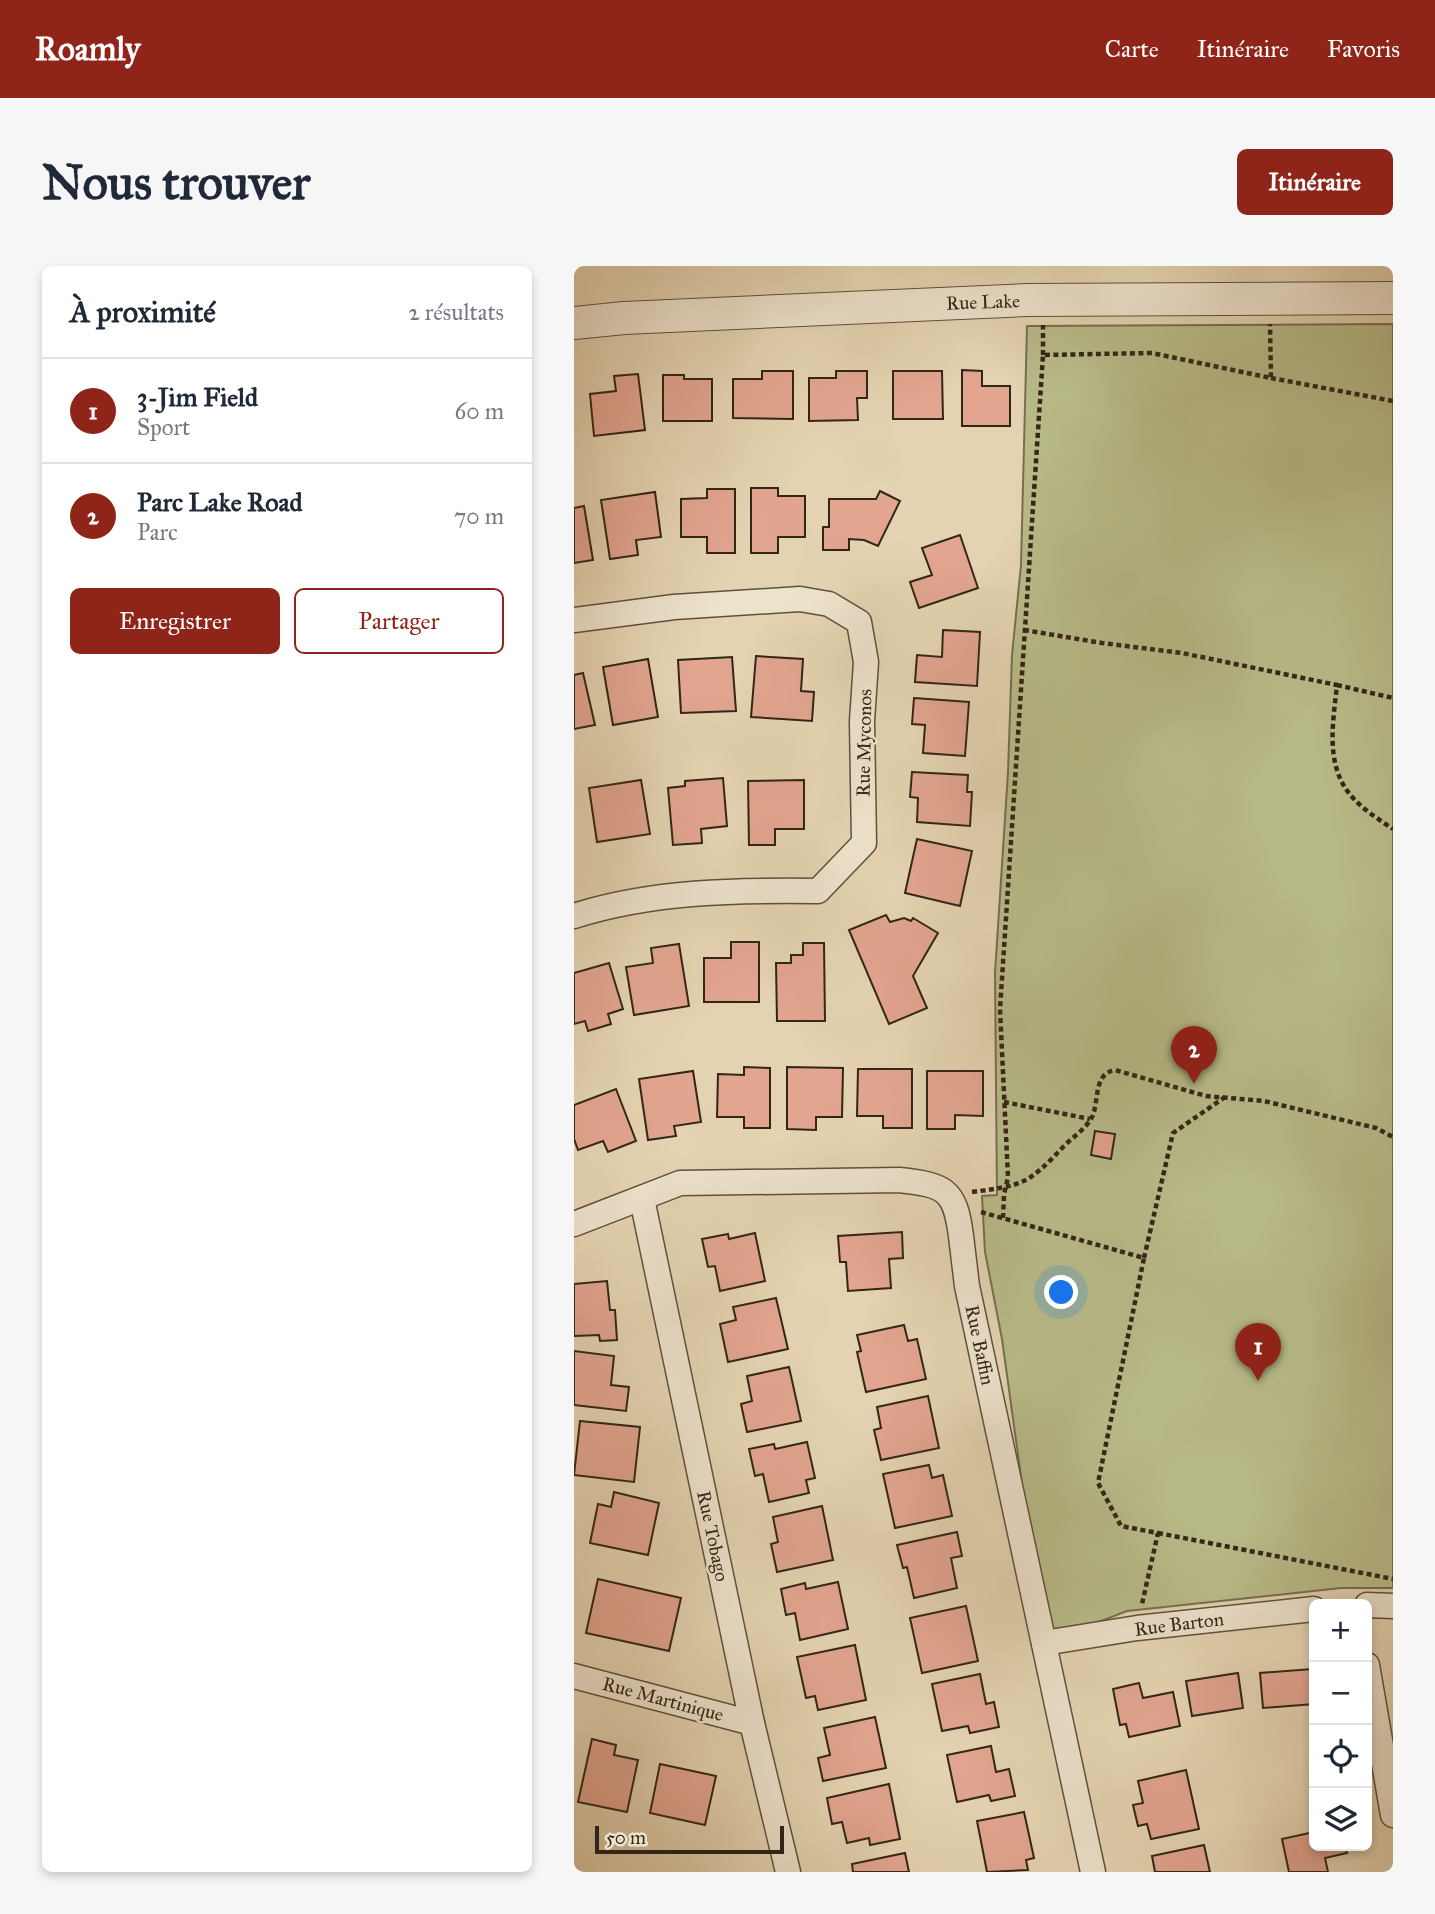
<!DOCTYPE html>
<html lang="fr">
<head>
<meta charset="utf-8">
<style>
  :root { --surface:#fff; --page:#f6f6f7; --text:#1f2937; --muted:#747a83; --line:#e0e1e3; --accent:#8f2418 }
  body { margin:0; font-family:"IM FELL Great Primer",serif; background:var(--page); color:var(--text) }
  .controls { position:absolute; right:21px; bottom:21px; display:grid; overflow:hidden; border-radius:10px; box-shadow:0 4px 10px #0003 }
  .controls button { width:63px; height:63px; display:grid; place-items:center; padding:0; border:0; border-bottom:2px solid var(--line); background:var(--surface); color:var(--text); font:35px sans-serif }
  .scale { position:absolute; left:21px; bottom:18px; width:189px; box-sizing:border-box; padding-left:7px; border:4px solid #322616; border-top:0; font-size:19px; line-height:24px; white-space:nowrap; color:#322616; -webkit-text-stroke:5px #ede2cc; paint-order:stroke }
  .you { position:absolute; left:488px; top:1027px; width:24px; height:24px; margin:-18px; border:5px solid #fff; border-radius:50%; background:#1a73e8; box-shadow:0 0 0 10px #1a73e833 }
  .badge { display:grid; place-items:center; width:46px; height:46px; border-radius:50%; background:var(--accent); color:#fff; font-size:23px; font-weight:700 }
  .pin { position:absolute; translate:-50% -58px; filter:drop-shadow(0 2px 4px #0008) }
  .pin::after { content:''; position:absolute; top:37px; width:24px; height:21px; background:inherit; clip-path:polygon(0 0,100% 0,50% 100%) }
  .list { margin:0; padding:0; list-style:none }
  h2 { display:flex; justify-content:space-between; align-items:center; height:91px; margin:0; padding:0 28px; font-size:30px }
  h2 small { font-size:23px; font-weight:400; color:var(--muted) }
  .list li { display:grid; grid-template-columns:46px 1fr auto; gap:21px; align-items:center; box-sizing:border-box; height:105px; padding:0 28px; border-top:2px solid var(--line) }
  .list b { display:block; font-size:26px; white-space:nowrap }
  .list p { margin:0; font-size:23px; white-space:nowrap; color:var(--muted) }
  .list em { font-size:23px; font-style:normal; color:var(--muted) }
  .actions { display:flex; gap:14px; padding:21px 28px }
  .actions a { flex:1; padding:16px 0; border:2px solid var(--accent); border-radius:10px; text-align:center; font-size:24px; color:var(--accent) }
  .actions .main { background:var(--accent); color:#fff }
  .icon { flex:none; width:38px; height:38px; fill:none; stroke:currentColor; stroke-width:2; stroke-linecap:round; stroke-linejoin:round }
  .map { position:relative; flex:none; width:819px; height:1606px; overflow:hidden; border-radius:10px }
  header { display:flex; align-items:center; gap:42px; box-sizing:border-box; height:98px; padding:0 35px; background:var(--accent); color:#fff }
  header strong { font-size:33px }
  nav { display:flex; gap:38px; margin-inline-start:auto; font-size:24px }
  .intro { display:flex; align-items:center; justify-content:space-between; box-sizing:border-box; height:168px; padding:0 42px }
  h1 { margin:0; font-size:49px }
  .button { padding:18px 32px; border-radius:10px; background:var(--accent); color:#fff; font-size:24px; font-weight:700 }
  main { display:flex; gap:42px; padding:0 42px }
  aside { flex:1; background:var(--surface); border-radius:10px; box-shadow:0 4px 10px #0003 }
  .map>svg:first-child { display:block }
  .green { fill:#b8bb89; stroke:#757050; stroke-width:2 }
  .building { fill:#e2a590; stroke:#322616; stroke-width:2 }
  .lines { fill:none; stroke-linecap:round; stroke-linejoin:round }
  .minor-casing { stroke:#5e513d; stroke-width:27 }
  .tertiary-casing { stroke:#5e513d; stroke-width:34 }
  .path { stroke:#322616; stroke-width:4.5; stroke-dasharray:5 3.5; stroke-linecap:butt }
  .minor { stroke:#ede2cc; stroke-width:24 }
  .tertiary { stroke:#ede2cc; stroke-width:32 }
  .labels { text-anchor:middle; dominant-baseline:central; stroke-width:5; stroke-linejoin:round; paint-order:stroke }
  .street-label { font-size:19px; fill:#322616; stroke:#ede2cc }
</style>
</head>
<body>
<header>
<strong>Roamly</strong>
<nav><a>Carte</a><a>Itinéraire</a><a>Favoris</a></nav>
</header>
<div class="intro"><h1>Nous trouver</h1><a class="button">Itinéraire</a></div>
<main>
<aside>
<h2>À proximité<small>2 résultats</small></h2>
<ul class="list">
<li><span class="badge">1</span><div><b>3-Jim Field</b><p>Sport</p></div><em>60 m</em></li>
<li><span class="badge">2</span><div><b>Parc Lake Road</b><p>Parc</p></div><em>70 m</em></li>
</ul>
<div class="actions"><a class="main">Enregistrer</a><a>Partager</a></div>
</aside>
<div class="map">
<svg width="819" height="1606" viewBox="0 0 819 1606">
  <rect width="100%" height="100%" fill="#e4d3b1"/>
  <filter id="stains"><feTurbulence type="fractalNoise" baseFrequency=".00286" numOctaves="4"/><feColorMatrix values="0 0 0 0 .2 0 0 0 0 .09 0 0 0 0 .02 0 0 0 .5 -.17"/></filter>
  <radialGradient id="worn" r=".72"><stop offset=".6" stop-color="#630" stop-opacity="0"/><stop offset="1" stop-color="#630" stop-opacity=".3"/></radialGradient>
  <polygon class="green" points="819,58 819,1322 767,1322 553,1345 470,1377 428,1073 411,986 408,930 423,929 421,707 434,506 438,389 447,299 453,60"/>
  <g class="building">
    <polygon points="388,104 408,105 408,120 436,120 436,160 388,160"/>
    <polygon points="188,105 219,105 219,153 159,152 159,113 188,113"/>
    <polygon points="262,105 293,105 293,132 283,132 284,154 235,155 235,112 262,112"/>
    <polygon points="319,105 368,105 369,153 319,153"/>
    <polygon points="64,108 71,164 20,170 16,128 42,125 40,110"/>
    <polygon points="89,109 110,109 110,113 138,113 138,155 89,155"/>
    <polygon points="177,222 204,222 204,230 231,230 231,271 204,271 204,287 177,287"/>
    <polygon points="133,223 161,223 161,287 133,287 133,271 107,271 107,233 133,232"/>
    <polygon points="306,225 326,235 304,280 290,274 275,273 275,284 249,284 249,261 255,261 255,233 302,233"/>
    <polygon points="81,226 87,271 62,274 64,289 36,293 27,234"/>
    <polygon points="10,240 19,294 0,297 0,242"/>
    <polygon points="386,269 404,322 345,342 336,316 358,309 348,282"/>
    <polygon points="369,364 406,366 403,420 341,416 343,389 368,391"/>
    <polygon points="182,390 229,393 227,425 240,426 238,455 177,451"/>
    <polygon points="158,391 162,445 107,447 104,394"/>
    <polygon points="74,393 84,451 39,459 29,401"/>
    <polygon points="9,407 21,459 0,463 0,409"/>
    <polygon points="340,432 395,436 391,490 349,487 351,459 338,458"/>
    <polygon points="338,506 394,509 393,526 398,526 396,560 343,556 344,532 336,531"/>
    <polygon points="149,512 153,560 127,563 128,577 99,579 94,522 111,520 111,515"/>
    <polygon points="67,514 76,568 23,576 15,522"/>
    <polygon points="230,514 230,563 201,563 201,579 175,579 174,515"/>
    <polygon points="343,573 398,585 386,640 331,627"/>
    <polygon points="312,649 316,656 330,652 337,655 339,652 364,667 339,710 353,742 315,758 275,664"/>
    <polygon points="157,676 185,676 185,736 130,736 130,692 157,692"/>
    <polygon points="229,677 250,677 251,755 203,755 202,697 217,697 217,689 229,689"/>
    <polygon points="105,678 115,740 60,749 52,701 79,697 77,682"/>
    <polygon points="35,697 49,743 34,748 37,758 14,765 11,755 0,758 0,707"/>
    <polygon points="170,801 196,802 196,862 170,862 170,851 143,851 144,808 170,809"/>
    <polygon points="213,801 269,802 268,851 242,851 242,864 213,863"/>
    <polygon points="284,803 338,803 338,862 309,862 309,850 283,850"/>
    <polygon points="119,805 127,856 100,860 102,870 74,874 65,813"/>
    <polygon points="353,805 409,805 409,850 381,849 381,863 353,863"/>
    <polygon points="42,823 62,875 34,886 29,875 4,884 0,873 0,839"/>
    <polygon points="521,865 541,868 537,893 517,889"/>
    <polygon points="328,966 329,992 315,993 317,1022 274,1025 272,996 266,996 264,970"/>
    <polygon points="181,967 191,1015 146,1025 141,1000 134,1001 128,973 154,968 155,973"/>
    <polygon points="33,1015 36,1044 41,1044 43,1074 26,1075 25,1069 0,1070 0,1018"/>
    <polygon points="202,1032 214,1083 154,1096 146,1058 162,1054 159,1041"/>
    <polygon points="330,1059 334,1075 343,1073 352,1113 292,1126 283,1086 287,1085 283,1069"/>
    <polygon points="0,1085 40,1090 37,1119 55,1121 52,1145 0,1139"/>
    <polygon points="215,1101 227,1155 173,1166 167,1138 178,1135 173,1110"/>
    <polygon points="354,1130 365,1182 307,1194 300,1164 307,1162 303,1141"/>
    <polygon points="6,1155 66,1161 60,1216 0,1209"/>
    <polygon points="233,1176 241,1212 232,1214 235,1227 195,1236 189,1208 181,1210 175,1183 200,1178 201,1183"/>
    <polygon points="355,1199 358,1212 369,1209 378,1250 321,1262 309,1208"/>
    <polygon points="40,1226 85,1237 74,1289 16,1277 24,1238 37,1241"/>
    <polygon points="248,1240 259,1294 203,1306 197,1278 204,1276 199,1251"/>
    <polygon points="383,1266 388,1290 377,1292 383,1322 340,1332 333,1301 329,1302 323,1279"/>
    <polygon points="24,1313 107,1332 95,1385 12,1367"/>
    <polygon points="264,1316 274,1363 226,1374 221,1347 212,1349 207,1323 231,1317 232,1323"/>
    <polygon points="392,1340 404,1395 348,1407 336,1352"/>
    <polygon points="281,1379 292,1434 244,1444 241,1430 232,1432 223,1391"/>
    <polygon points="738,1403 740,1438 689,1442 686,1407"/>
    <polygon points="664,1407 669,1442 618,1450 612,1415"/>
    <polygon points="406,1408 412,1438 420,1436 425,1461 396,1467 394,1460 368,1465 358,1418"/>
    <polygon points="565,1417 569,1432 599,1426 606,1460 555,1471 552,1458 546,1459 539,1423"/>
    <polygon points="301,1451 312,1502 249,1515 244,1492 256,1489 250,1462"/>
    <polygon points="18,1473 42,1479 40,1489 64,1494 53,1546 4,1536"/>
    <polygon points="417,1480 422,1506 435,1503 441,1530 417,1535 415,1529 383,1536 373,1489"/>
    <polygon points="86,1498 142,1510 131,1559 76,1547"/>
    <polygon points="612,1504 625,1563 577,1573 573,1558 564,1560 559,1539 569,1537 564,1515"/>
    <polygon points="315,1518 326,1573 296,1579 295,1572 273,1577 268,1556 258,1558 253,1532"/>
    <polygon points="450,1546 460,1592 452,1594 454,1604 413,1606 403,1555"/>
    <polygon points="740,1566 740,1580 771,1580 773,1587 751,1592 754,1606 715,1606 708,1573"/>
    <polygon points="630,1579 636,1606 581,1606 578,1590"/>
    <polygon points="331,1587 335,1606 279,1606 278,1598"/>
  </g>
  <g class="lines">
    <defs>
      <g id="minor">
        <path d="M0,354l100,-13 126,-8 29,5 30,18 7,40 -4,59 2,122 -46,48c-81,-1 -166,0 -244,25"/>
        <polyline points="68,933 178,1457 214,1606"/>
        <path d="M0,958l106,-41 219,-3c46,5 56,9 62,56 2,16 4,33 6,50l126,586"/>
        <polyline points="793,1339 819,1340"/>
        <polyline points="470,1377 563,1362 740,1343"/>
        <polyline points="793,1399 819,1549"/>
        <polyline points="0,1410 178,1457"/>
      </g>
      <polyline id="tertiary" points="0,57 50,52 453,34 819,32"/>
    </defs>
    <use href="#minor" class="minor-casing"/>
    <use href="#tertiary" class="tertiary-casing"/>
    <g class="path">
      <polyline points="469,89 469,59"/>
      <polyline points="697,112 819,135"/>
      <path d="M450,364l78,13 80,10 155,32c-4,38 -13,83 17,114 11,12 26,21 39,30"/>
      <polyline points="763,419 819,432"/>
      <polyline points="430,836 516,853"/>
      <path d="M398,926c52,-7 55,-7 92,-46 8,-8 21,-17 27,-27 9,-15 1,-45 24,-49l91,26 58,5 112,27 17,9"/>
      <polyline points="407,946 570,992 524,1217 547,1260 584,1267 568,1338"/>
      <polyline points="429,952 430,929 434,911 426,743 469,89 578,87 697,112 696,58"/>
      <polyline points="570,992 599,867 651,831"/>
      <polyline points="584,1267 819,1313"/>
    </g>
    <use href="#minor" class="minor"/>
    <use href="#tertiary" class="tertiary"/>
  </g>
  <g class="labels">
    <g class="street-label">
      <text transform="translate(409 36) rotate(-2)">Rue Lake</text>
      <text transform="translate(290 477) rotate(-89)">Rue Myconos</text>
      <text transform="translate(406 1079) rotate(78)">Rue Baffin</text>
      <text transform="translate(139 1270) rotate(78)">Rue Tobago</text>
      <text transform="translate(605 1358) rotate(-7)">Rue Barton</text>
      <text transform="translate(89 1433) rotate(15)">Rue Martinique</text>
    </g>
  </g>
  <rect width="100%" height="100%" filter="url(#stains)"/>
  <rect width="100%" height="100%" fill="url(#worn)"/>
</svg>
<div class="controls">
<button>+</button>
<button>−</button>
<button><svg class="icon" aria-label="locate" viewBox="0 0 24 24"><circle cx="12" cy="12" r="6"/><path d="M12 2v4M12 18v4M2 12h4M18 12h4"/></svg></button>
<button><svg class="icon" aria-label="layers" viewBox="0 0 24 24"><path d="M12 4l9 5-9 5-9-5zM3 14l9 5 9-5"/></svg></button>
</div>
<div class="scale">50 m</div>
<div class="you"></div>
<div class="pin badge" style="left:684px;top:1115px">1</div>
<div class="pin badge" style="left:620px;top:818px">2</div>
</div>
</main>
</body>
</html>
